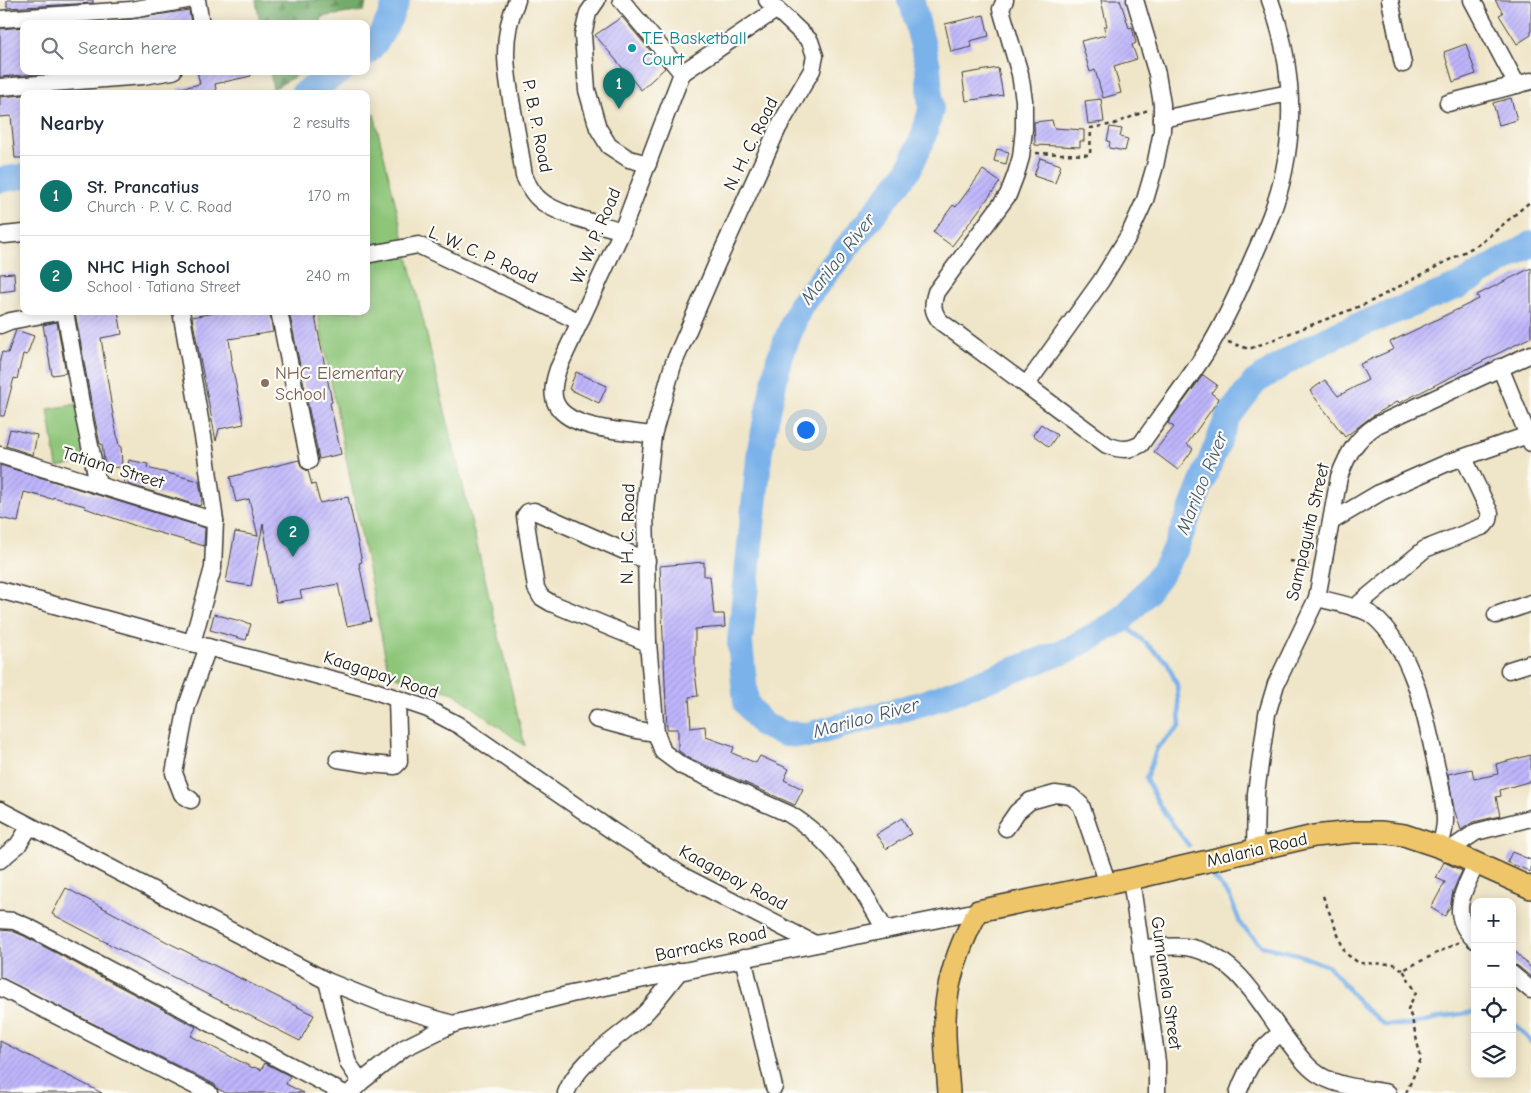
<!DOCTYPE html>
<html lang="en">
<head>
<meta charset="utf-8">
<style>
  :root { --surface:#fff; --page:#f2f2f3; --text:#1f2937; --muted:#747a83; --line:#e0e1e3; --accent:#0f766e }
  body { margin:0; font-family:"Comic Neue",sans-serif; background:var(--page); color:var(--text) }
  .controls { position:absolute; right:15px; bottom:15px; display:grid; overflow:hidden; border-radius:10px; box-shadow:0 2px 12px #0003 }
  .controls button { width:45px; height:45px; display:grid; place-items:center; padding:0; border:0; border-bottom:1px solid var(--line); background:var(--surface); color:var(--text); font:25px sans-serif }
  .you { position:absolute; left:805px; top:429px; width:18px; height:18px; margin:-12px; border:4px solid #fff; border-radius:50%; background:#1a73e8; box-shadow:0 0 0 8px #1a73e833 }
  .badge { display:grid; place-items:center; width:32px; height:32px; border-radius:50%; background:var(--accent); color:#fff; font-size:16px; font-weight:700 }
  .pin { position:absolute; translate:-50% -41px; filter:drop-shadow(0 1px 2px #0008) }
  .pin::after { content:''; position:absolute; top:26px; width:18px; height:15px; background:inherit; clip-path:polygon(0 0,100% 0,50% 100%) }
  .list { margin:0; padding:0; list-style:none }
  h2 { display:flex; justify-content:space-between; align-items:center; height:65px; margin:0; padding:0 20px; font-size:21px }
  h2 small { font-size:16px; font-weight:400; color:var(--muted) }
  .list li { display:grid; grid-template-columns:32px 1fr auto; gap:15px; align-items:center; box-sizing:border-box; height:80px; padding:0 20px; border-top:1px solid var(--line) }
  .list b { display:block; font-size:19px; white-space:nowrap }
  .list p { margin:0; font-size:16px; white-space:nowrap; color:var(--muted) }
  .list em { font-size:16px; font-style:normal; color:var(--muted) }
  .icon { flex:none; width:28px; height:28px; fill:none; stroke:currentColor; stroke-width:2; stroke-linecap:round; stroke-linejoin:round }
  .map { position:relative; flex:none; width:1531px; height:1093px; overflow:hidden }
  .search { position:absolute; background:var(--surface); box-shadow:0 2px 12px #0003; left:20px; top:20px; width:350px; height:55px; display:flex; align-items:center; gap:12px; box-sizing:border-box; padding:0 18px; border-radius:10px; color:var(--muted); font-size:19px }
  .panel { position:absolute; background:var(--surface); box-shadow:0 2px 12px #0003; left:20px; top:90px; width:350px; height:225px; border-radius:10px }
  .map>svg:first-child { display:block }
  .grass { fill:#8ec679; stroke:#55714a }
  .forest { fill:url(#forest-firs); stroke:#476442 }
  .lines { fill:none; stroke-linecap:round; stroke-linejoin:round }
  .stream { stroke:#7bb2ea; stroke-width:4.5 }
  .river { stroke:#7bb2ea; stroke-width:26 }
  .building { fill:url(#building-hatch) }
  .minor-casing { stroke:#3c3a36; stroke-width:19 }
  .major-casing { stroke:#3c3a36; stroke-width:24 }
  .path { stroke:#3c3a36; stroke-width:2.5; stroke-dasharray:4 4; stroke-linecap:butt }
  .minor { stroke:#fff; stroke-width:16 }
  .major { stroke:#eec569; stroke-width:21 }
  .culture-dot { fill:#0f9aa8; stroke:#fdfcf7; stroke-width:2 }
  .education-dot { fill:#8d6e63; stroke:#fdfcf7; stroke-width:2 }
  .labels { text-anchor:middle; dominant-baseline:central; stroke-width:4.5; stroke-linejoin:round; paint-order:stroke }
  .culture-label { font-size:18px; fill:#0d838f; stroke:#fdfcf7; text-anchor:start }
  .street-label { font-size:18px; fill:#1c1c1c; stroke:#fdfcf7 }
  .education-label { font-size:18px; fill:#785e54; stroke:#fdfcf7; text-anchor:start }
  .water-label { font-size:19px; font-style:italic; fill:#42586e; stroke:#fdfcf7 }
</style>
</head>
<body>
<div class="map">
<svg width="1531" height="1093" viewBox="0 0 1531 1093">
  <defs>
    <pattern id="forest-firs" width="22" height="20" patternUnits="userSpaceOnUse" patternTransform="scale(1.25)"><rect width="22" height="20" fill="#72ab69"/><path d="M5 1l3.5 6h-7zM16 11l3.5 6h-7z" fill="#5d8a56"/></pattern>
    <pattern id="building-hatch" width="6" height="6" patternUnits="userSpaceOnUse" patternTransform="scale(1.25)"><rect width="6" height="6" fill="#beb5fb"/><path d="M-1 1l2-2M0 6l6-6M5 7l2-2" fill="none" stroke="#a39bd7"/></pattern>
  </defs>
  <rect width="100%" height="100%" fill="#fdfcf7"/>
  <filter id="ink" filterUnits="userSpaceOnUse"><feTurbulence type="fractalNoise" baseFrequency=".02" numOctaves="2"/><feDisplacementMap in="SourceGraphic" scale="10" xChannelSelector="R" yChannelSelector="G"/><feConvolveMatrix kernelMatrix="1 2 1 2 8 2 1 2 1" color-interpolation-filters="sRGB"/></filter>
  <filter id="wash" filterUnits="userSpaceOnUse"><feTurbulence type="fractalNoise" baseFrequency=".0096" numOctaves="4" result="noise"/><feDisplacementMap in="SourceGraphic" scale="20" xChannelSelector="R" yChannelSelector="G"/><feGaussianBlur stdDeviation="1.12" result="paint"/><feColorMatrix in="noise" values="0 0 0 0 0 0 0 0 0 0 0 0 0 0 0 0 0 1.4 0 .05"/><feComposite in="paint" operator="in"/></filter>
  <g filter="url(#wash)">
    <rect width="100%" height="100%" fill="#efe5c8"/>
    <g class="grass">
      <polygon points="374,114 525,746 454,693 389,675 317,311 366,311 366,117"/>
      <polygon points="78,404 88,462 57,467 48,409"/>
    </g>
    <g class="forest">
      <polygon points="256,0 367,0 364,11 321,17 321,24 260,24"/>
      <polygon points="270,71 304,71 273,89"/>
    </g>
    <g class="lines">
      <g class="stream">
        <polyline points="1120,621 1167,662 1177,685 1180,726 1157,748 1146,779 1161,808 1189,846"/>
        <polyline points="1208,870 1230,897 1241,925 1262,946 1297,954 1330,967 1362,1006 1385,1025 1410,1025 1441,1017 1475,1012"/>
        <polyline points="1512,1021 1531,1042"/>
      </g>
      <g class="river">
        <polyline points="910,0 912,2 928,66 931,110 922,141 908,171 800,306 779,359 760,449 740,642 746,703 763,725 785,734 808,735 927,702 1068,650 1120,621 1144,596 1162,572 1175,550 1228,417 1255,382 1302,352 1347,330 1461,285 1531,244"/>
        <path d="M366,53c15,-14 24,-34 31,-53"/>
        <polyline points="303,94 341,71"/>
        <polyline points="0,180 24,176"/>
      </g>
    </g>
    <g id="blocks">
      <g class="building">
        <polygon points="7,0 93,0 93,3 7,8"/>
        <polygon points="1101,0 1120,0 1129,28 1132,27 1136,43 1132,45 1137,59 1114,66 1121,93 1103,98 1095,70 1090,72 1081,41 1106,35 1104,27 1107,26"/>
        <polygon points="1495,0 1531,0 1531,35 1517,44 1499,15 1503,13"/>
        <polygon points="189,10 191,24 118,24 118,21"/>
        <polygon points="984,15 989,36 970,41 972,47 951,52 945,24"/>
        <polygon points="622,17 665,68 641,90 595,35"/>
        <polygon points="24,27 24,71 47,71 48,73 0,77 0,29"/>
        <polygon points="1466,44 1476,74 1453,82 1444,52"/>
        <polygon points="998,68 1003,95 966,101 962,74"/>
        <polygon points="197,71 250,71 251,76 215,84 217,94 178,94 177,89 200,84"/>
        <polygon points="24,95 24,158 15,158 11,116 0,117 0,97"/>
        <polygon points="1511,98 1517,120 1499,125 1493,103"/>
        <polygon points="1101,99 1104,122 1088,124 1085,101"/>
        <polygon points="1052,120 1054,128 1084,130 1084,141 1080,141 1080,147 1035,145 1034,122"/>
        <polygon points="1110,127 1122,129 1120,137 1128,139 1125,151 1109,148 1110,142 1107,141"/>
        <polygon points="997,149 1009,152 1006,164 994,161"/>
        <polygon points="1040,158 1061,165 1055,183 1034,176"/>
        <polygon points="983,170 1000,182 952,246 933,232 953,205 956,207"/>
        <polygon points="1531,268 1531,337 1399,403 1398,401 1371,417 1345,437 1310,391 1325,380 1338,396 1368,380 1360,364 1394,349 1390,342 1479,299 1477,295"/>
        <polygon points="14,273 15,290 0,292 0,274"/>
        <polygon points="118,311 122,334 101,338 112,409 119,446 121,446 122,467 105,468 102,444 100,444 91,401 75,312"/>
        <polygon points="225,311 269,311 273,332 229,339 232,360 231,361 244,424 219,429 216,441 192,317"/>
        <polygon points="289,311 314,311 332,402 330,403 341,454 319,459"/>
        <polygon points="57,322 66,373 52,375 43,325"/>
        <polygon points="16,330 34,336 27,355 23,354 17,379 14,378 4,416 0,416 0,359 2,352 8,353"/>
        <polygon points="576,372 607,386 599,403 569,389"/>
        <polygon points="1203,375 1217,385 1211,393 1219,399 1187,444 1193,449 1178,470 1154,452 1174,427 1168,423"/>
        <polygon points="1041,424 1057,435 1049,447 1033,435"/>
        <polygon points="10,429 37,435 33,455 6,446"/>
        <polygon points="129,460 148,464 147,468 199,481 202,499 200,506 124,483"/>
        <polygon points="299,460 302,468 308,471 312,485 315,484 320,503 348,497 362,562 359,563 371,621 347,626 338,584 300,591 302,598 276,602 263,524 251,586 226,582 235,532 258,536 249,499 236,502 230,477"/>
        <polygon points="0,465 205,528 204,546 136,526 85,508 85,506 53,497 52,499 24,492 18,522 0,518"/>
        <polygon points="704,562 704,576 710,576 714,614 724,614 725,627 695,629 695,672 698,696 689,697 691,728 705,726 706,737 734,747 732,753 756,763 760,756 789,769 784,780 803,789 795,805 687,757 678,750 678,729 667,729 660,566"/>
        <polygon points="214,614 251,624 246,640 210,630"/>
        <polygon points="1531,755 1531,781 1500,790 1501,796 1496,797 1500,816 1473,822 1461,830 1454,809 1448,774 1472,769 1474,779 1498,774 1496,764"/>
        <polygon points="902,818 911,834 886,849 876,834"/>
        <polygon points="1512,852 1531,860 1531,872 1507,862"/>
        <polygon points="1444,862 1462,871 1453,891 1450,907 1445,916 1431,908 1445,882 1436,878"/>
        <polygon points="66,888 169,943 314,1015 300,1041 155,968 52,914"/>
        <polygon points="0,930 12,931 24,936 196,1027 191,1036 253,1068 254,1067 261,1070 265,1063 290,1076 286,1084 304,1093 226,1093 218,1089 214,1084 0,977"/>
        <polygon points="1512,948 1531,968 1531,977 1518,966 1512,964"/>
        <polygon points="0,1041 102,1093 0,1093"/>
      </g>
    </g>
  </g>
  <g filter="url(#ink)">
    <use href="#blocks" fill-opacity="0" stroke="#3c3a36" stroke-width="1"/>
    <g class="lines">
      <defs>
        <g id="minor">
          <polyline points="197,0 201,24"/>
          <path d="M517,0c-17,38 -11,71 -4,111 4,22 8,44 11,65 4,9 8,17 15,23 15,15 61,25 83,32"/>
          <polyline points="597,0 588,13 583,35 587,90 598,128 609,146 629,159 648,164"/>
          <path d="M621,0l61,73 -60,158 -64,138c-4,12 -8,27 0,38 15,23 70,24 95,28"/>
          <path d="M767,0l43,41 5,15 -3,14 -34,58 -61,135 -44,102 -20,70 -8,74 3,134 8,90 7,19 19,14 107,48c44,26 72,72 96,116"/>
          <path d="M1005,0l-4,9 19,65 4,26v29l-3,28 -5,17 -8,21 -72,97c-4,13 -4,20 5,30l166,123c13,5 22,6 34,-1 21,-30 44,-59 64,-90 19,-30 33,-61 47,-94 13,-29 26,-58 32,-89 12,-56 6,-118 -14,-171"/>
          <polyline points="1390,0 1403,64"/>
          <polyline points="1472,0 1517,85"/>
          <polyline points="0,19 131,10 187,0"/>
          <polyline points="682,73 777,9"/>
          <polyline points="0,87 143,76 173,71"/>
          <polyline points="1448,103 1531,81"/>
          <polyline points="1162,119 1289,93"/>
          <polyline points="4,235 24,233"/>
          <polyline points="366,255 418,245 580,322"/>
          <polyline points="65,311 81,403 98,484"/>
          <polyline points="181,311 205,448 215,521 213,568 192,643"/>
          <polyline points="279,311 309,461"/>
          <polyline points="0,325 10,321 63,311"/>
          <polyline points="1500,367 1531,443"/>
          <polyline points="1027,384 1101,281 1129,235 1145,200 1155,166 1162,131 1162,104 1157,74 1135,0"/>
          <polyline points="0,455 215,521"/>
          <polyline points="1332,521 1381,492 1447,463 1528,435"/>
          <polyline points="647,561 534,511 528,512 525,516 536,588 541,597 551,603 648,643"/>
          <polyline points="0,590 192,643 369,689 428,709 458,725 614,832 685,877 815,944"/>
          <path d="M1317,598c13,3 46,10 55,17 40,33 53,97 63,145 4,19 10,41 10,61 0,8 -3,18 -5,26"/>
          <polyline points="1354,608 1425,549 1484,526 1489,520 1490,513 1464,458"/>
          <polyline points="1496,615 1531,603"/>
          <polyline points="1509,670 1531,663"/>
          <polyline points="596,719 637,730 656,733"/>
          <polyline points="338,759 369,764 395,766 399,762 397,700"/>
          <polyline points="191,800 182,794 174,773 187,706 208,647"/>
          <polyline points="0,810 327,981 382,1003 453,1024 404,1048 361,1082 350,1093"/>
          <polyline points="1006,828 1017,812 1030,801 1055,794 1071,796 1081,805 1108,884"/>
          <path d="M1255,851l1,-58 11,-79 9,-30 41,-86 22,-121c9,-24 17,-38 38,-52l154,-71"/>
          <polyline points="1448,851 1476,832 1531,818"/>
          <polyline points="0,860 18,845 30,826"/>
          <polyline points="1131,879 1157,1062 1157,1093"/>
          <polyline points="0,920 14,921 28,927 343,1093"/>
          <path d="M1475,940c-27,-25 -12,-48 1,-76"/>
          <path d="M1140,948c15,0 32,-3 46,-1 50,7 74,57 101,93 10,13 20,28 34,36 19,11 46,13 67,17"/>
          <polyline points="743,958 774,1087"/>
          <polyline points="1512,974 1531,990"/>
          <polyline points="327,981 348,1063 361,1082"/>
          <polyline points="0,987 209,1093"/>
          <polyline points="453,1024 571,994 978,911"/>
          <path d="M566,1093c13,-33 50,-53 76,-77 14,-13 25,-30 38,-45"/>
          <path d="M1238,1093c10,-27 20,-43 43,-60"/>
        </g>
        <path id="major" d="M949,1093c-2,-31 -7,-65 -2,-96 5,-31 16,-59 31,-86l153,-32 183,-43 39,-4h27l24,3 36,12 91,41"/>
      </defs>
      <use href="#minor" class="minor-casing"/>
      <use href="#major" class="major-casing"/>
      <g class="path">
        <polyline points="1036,153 1090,155 1091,128 1114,124 1148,110"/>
        <polyline points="1228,342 1249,349 1368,303 1481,243 1531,201"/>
        <polyline points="1290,561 1309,565"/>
        <polyline points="1323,896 1345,953 1359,963 1394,964 1403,970"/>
        <polyline points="1406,1093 1421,1059 1412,1019 1408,1009 1416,992 1403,970 1459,942"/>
      </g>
      <use href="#minor" class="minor"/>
      <use href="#major" class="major"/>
    </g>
  </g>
  <circle class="culture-dot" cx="632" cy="48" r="5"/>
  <circle class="education-dot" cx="265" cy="383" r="5"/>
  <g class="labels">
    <g class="culture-label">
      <text x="642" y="38">T.E Basketball<tspan x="642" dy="21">Court</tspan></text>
    </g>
    <g class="street-label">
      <text transform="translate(537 126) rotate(79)">P. B. P. Road</text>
      <text transform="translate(751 144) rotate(-64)">N. H. C. Road</text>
      <text transform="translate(596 236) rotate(-67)">W. W. P. Road</text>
      <text transform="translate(483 255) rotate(24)">L. W. C. P. Road</text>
      <text transform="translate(113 468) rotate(17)">Tatiana Street</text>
      <text transform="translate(1308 532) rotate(-77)">Sampaguita Street</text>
      <text transform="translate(628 534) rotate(-89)">N. H. C. Road</text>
      <text transform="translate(381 675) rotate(18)">Kaagapay Road</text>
      <text transform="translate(1257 850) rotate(-13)">Malaria Road</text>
      <text transform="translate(733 878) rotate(28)">Kaagapay Road</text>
      <text transform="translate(711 944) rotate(-12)">Barracks Road</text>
      <text transform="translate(1166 983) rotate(82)">Gumamela Street</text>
    </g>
    <g class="education-label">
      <text x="275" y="373">NHC Elementary<tspan x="275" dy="21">School</tspan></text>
    </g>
    <g class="water-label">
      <text transform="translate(838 259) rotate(-52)">Marilao River</text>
      <text transform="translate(1202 483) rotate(-68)">Marilao River</text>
      <text transform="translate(866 718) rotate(-15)">Marilao River</text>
    </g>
  </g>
</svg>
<div class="controls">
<button>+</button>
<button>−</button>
<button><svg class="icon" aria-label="locate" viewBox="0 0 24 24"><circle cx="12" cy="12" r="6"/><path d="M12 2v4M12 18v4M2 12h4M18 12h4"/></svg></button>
<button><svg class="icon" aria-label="layers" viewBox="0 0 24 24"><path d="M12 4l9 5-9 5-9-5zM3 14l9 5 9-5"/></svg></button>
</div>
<div class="you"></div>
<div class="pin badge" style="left:619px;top:109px">1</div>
<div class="pin badge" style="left:293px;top:557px">2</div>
<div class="search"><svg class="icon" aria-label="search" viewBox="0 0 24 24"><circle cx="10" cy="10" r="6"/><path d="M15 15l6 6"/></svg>Search here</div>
<section class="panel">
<h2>Nearby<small>2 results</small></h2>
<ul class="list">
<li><span class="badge">1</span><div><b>St. Prancatius</b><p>Church · P. V. C. Road</p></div><em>170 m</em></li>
<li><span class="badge">2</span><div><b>NHC High School</b><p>School · Tatiana Street</p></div><em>240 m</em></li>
</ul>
</section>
</div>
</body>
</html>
